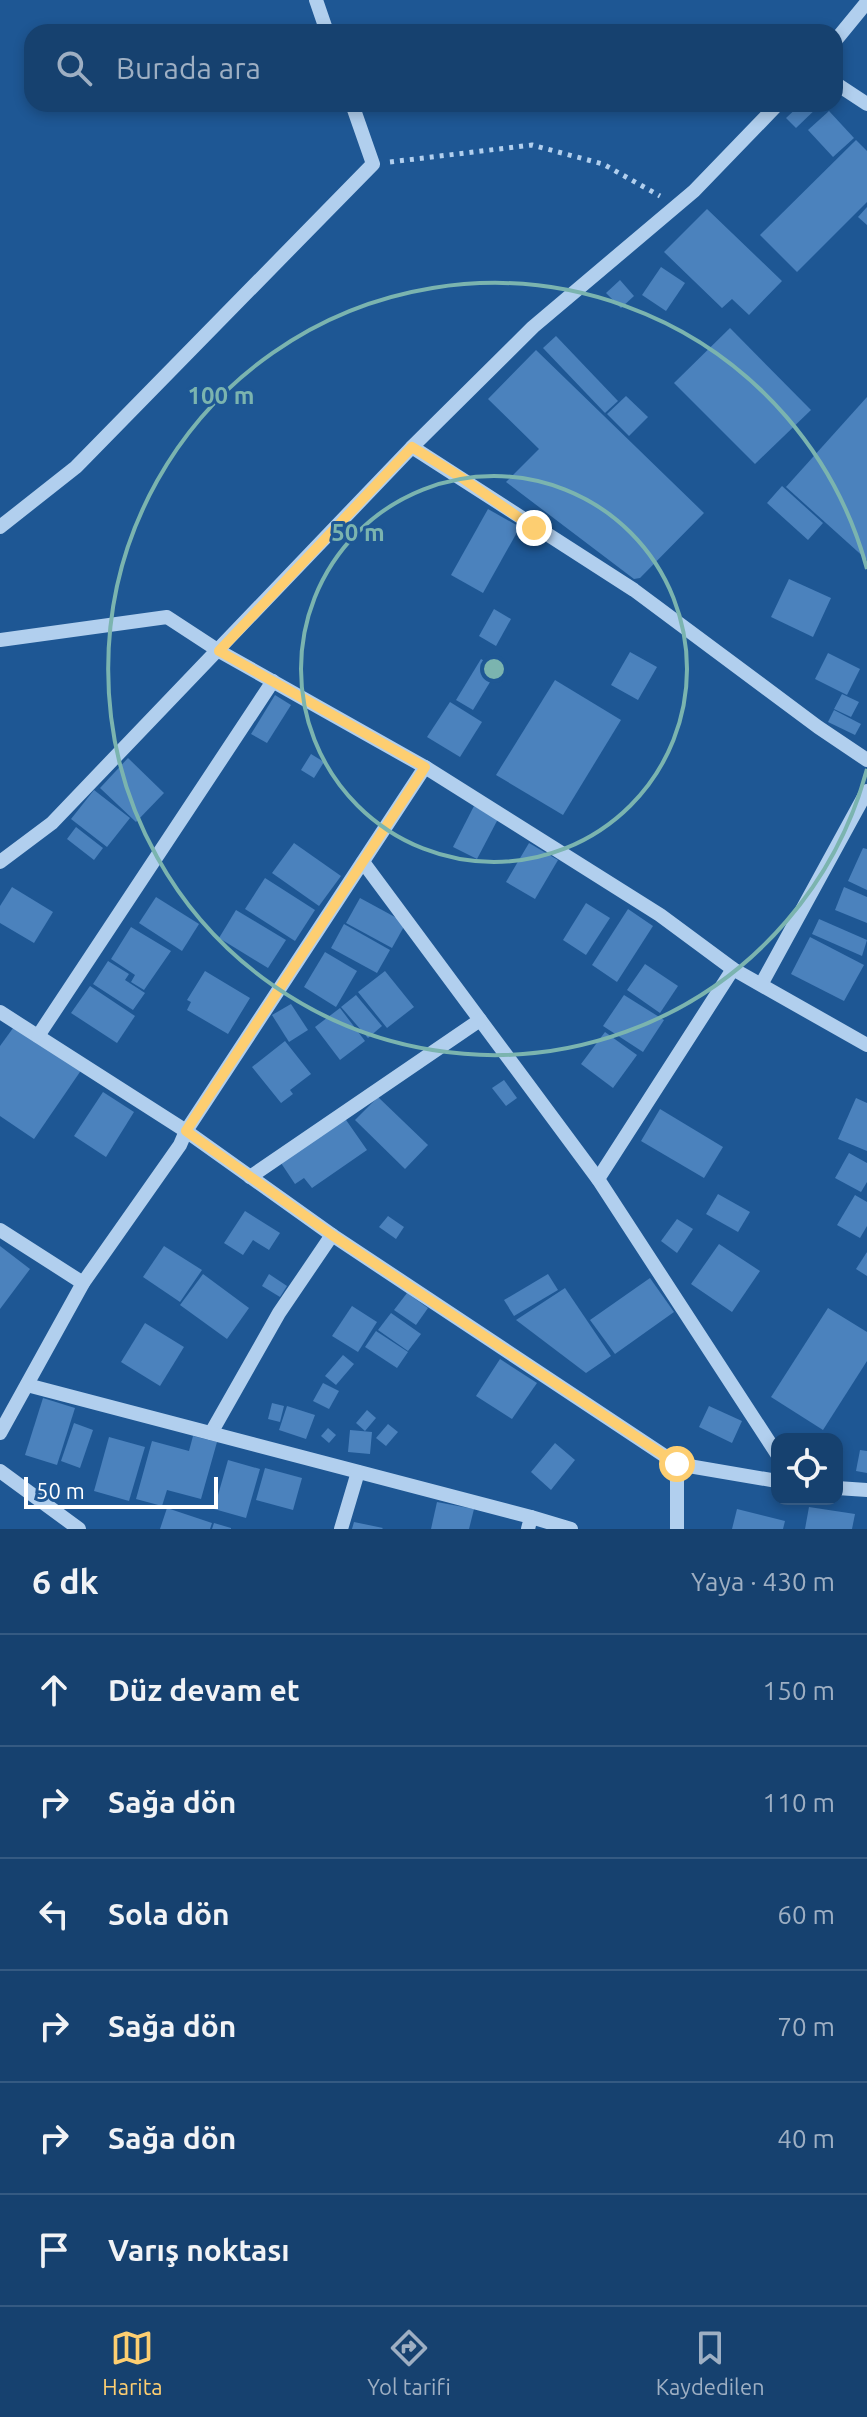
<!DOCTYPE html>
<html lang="tr">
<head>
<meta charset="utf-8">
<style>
  :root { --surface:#16416f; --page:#234c77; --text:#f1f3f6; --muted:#9eafc3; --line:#355a82; --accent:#fdce71 }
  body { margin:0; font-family:Ubuntu,sans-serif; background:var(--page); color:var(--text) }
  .controls { position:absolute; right:24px; bottom:24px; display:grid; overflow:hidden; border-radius:16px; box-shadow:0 4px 12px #0003 }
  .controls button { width:72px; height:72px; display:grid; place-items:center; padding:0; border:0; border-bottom:2px solid var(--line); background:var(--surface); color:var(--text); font:40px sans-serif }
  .scale { position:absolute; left:24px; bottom:20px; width:194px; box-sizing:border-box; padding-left:8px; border:4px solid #fff; border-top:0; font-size:22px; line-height:28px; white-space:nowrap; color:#fff; -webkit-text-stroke:6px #1e5794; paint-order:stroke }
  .stop { position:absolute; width:24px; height:24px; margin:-18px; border:6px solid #fdce71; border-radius:50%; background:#fff }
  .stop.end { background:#fdce71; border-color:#fff; box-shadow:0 2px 8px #0008 }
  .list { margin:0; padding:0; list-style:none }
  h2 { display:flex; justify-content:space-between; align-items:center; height:104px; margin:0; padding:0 32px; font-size:34px }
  h2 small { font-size:26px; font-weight:400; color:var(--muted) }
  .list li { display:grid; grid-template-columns:52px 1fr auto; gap:24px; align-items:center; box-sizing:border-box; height:112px; padding:0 32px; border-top:2px solid var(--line) }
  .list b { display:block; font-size:30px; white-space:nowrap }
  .list em { font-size:26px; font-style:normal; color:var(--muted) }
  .icon { flex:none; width:44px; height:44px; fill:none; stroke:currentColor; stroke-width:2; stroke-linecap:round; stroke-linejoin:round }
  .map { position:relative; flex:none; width:867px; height:1529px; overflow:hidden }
  .search { position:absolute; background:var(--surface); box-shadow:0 4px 12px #0003; left:24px; right:24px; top:24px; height:88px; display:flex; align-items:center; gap:20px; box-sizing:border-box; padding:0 28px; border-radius:24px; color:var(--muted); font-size:30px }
  .sheet { height:776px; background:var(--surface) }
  nav { display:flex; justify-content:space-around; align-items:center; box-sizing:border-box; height:112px; border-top:2px solid var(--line); background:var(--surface); font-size:22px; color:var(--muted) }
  nav a { display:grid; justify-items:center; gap:4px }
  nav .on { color:var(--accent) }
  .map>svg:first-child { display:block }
  .building { fill:#4b82bd }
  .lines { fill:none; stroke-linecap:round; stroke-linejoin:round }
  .path { stroke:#b1cfee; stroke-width:5; stroke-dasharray:4 6; stroke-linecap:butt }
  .minor { stroke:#b1cfee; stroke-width:14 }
  .route { stroke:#fdce71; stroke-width:10 }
  .ring { fill:none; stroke:#7bb4af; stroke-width:4 }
  .centre { fill:#7bb4af; stroke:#1e5794; stroke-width:4 }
  .ring-label { font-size:24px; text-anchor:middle; font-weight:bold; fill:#7bb4af; stroke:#1e5794; stroke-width:6; stroke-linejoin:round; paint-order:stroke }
</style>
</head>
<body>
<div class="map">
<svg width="867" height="1529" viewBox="0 0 867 1529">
  <rect width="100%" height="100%" fill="#1e5794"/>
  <g class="building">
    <polygon points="801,104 821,104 796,128 786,118"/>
    <polygon points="829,111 854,138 833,157 808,130"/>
    <polygon points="856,140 867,151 867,202 797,272 760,235"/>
    <polygon points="867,207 867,225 858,217"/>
    <polygon points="707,209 782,281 749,315 732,299 722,308 664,252"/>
    <polygon points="661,267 685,283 666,311 642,295"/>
    <polygon points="620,280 634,296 621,308 606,293"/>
    <polygon points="730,328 811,410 755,464 674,383"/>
    <polygon points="556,336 618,401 605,413 543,348"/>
    <polygon points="536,350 704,513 640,578 634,579 506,482 539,449 488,399"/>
    <polygon points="626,396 648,417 629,436 607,414"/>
    <polygon points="867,397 867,560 786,487"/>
    <polygon points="782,486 823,523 808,540 767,503"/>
    <polygon points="488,509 520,527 483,593 451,575"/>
    <polygon points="789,579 831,598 813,637 771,617"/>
    <polygon points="494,609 511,619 496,646 479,636"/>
    <polygon points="630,652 657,667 638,700 611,685"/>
    <polygon points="828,653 860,669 847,695 815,679"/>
    <polygon points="481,659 498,669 473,710 456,700"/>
    <polygon points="555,680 621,720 563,815 496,775"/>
    <polygon points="842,694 859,702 851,717 834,709"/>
    <polygon points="275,695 291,705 267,743 251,734"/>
    <polygon points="450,702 482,722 460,757 427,737"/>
    <polygon points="834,710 861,724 855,735 828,722"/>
    <polygon points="311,754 324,762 314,778 301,770"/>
    <polygon points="128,758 164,793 136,822 100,788"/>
    <polygon points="94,790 130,818 107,847 71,819"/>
    <polygon points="474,806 498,819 477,859 453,847"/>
    <polygon points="76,827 103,848 94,860 67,839"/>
    <polygon points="294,843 341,876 319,906 272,873"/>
    <polygon points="529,843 558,860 535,899 506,882"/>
    <polygon points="863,848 867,849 867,890 848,881"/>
    <polygon points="265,878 315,910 295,941 245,909"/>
    <polygon points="12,887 53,912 34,943 0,923 0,906"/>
    <polygon points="844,887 867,897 867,923 835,910"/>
    <polygon points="156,897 199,924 182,951 139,923"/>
    <polygon points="360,898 406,923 392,948 346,923"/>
    <polygon points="586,903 610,918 586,955 563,940"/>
    <polygon points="628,909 653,926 617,982 592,965"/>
    <polygon points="236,910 286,940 268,968 219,938"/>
    <polygon points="819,919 867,940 862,956 812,934"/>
    <polygon points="344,924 390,950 377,973 331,948"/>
    <polygon points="131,927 171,951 144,990 131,982 135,975 111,959"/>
    <polygon points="810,937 864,965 844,1001 791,974"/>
    <polygon points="325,952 357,971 336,1007 304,987"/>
    <polygon points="108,961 129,974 125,980 145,993 133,1010 93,984"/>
    <polygon points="645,964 678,986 660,1013 627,990"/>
    <polygon points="205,971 250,998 228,1034 187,1010 191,1002 187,1000"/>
    <polygon points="385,971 414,1007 387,1028 358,992"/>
    <polygon points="90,986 135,1016 117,1043 71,1013"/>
    <polygon points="356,995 382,1026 368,1038 341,1007"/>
    <polygon points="624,995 664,1020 643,1052 603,1026"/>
    <polygon points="291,1004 308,1030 289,1042 272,1015"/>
    <polygon points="340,1008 365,1041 340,1060 315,1027"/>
    <polygon points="16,1024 82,1069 34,1139 0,1116 0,1046"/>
    <polygon points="605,1032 637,1055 613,1088 581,1064"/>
    <polygon points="285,1041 311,1074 290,1090 293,1094 281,1103 252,1067"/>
    <polygon points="504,1080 517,1098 506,1106 492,1088"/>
    <polygon points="103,1092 134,1112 106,1157 74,1136"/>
    <polygon points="378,1097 428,1145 405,1169 355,1120"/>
    <polygon points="856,1098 867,1103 867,1151 838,1139"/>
    <polygon points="660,1109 723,1147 704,1178 641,1141"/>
    <polygon points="344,1117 367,1150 312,1188 304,1178 295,1184 281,1163"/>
    <polygon points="849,1153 867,1163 867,1182 861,1192 835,1178"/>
    <polygon points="718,1194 750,1212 738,1232 706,1214"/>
    <polygon points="855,1195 867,1202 867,1226 860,1238 837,1225"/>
    <polygon points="245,1211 280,1233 269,1250 253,1240 243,1255 224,1243"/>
    <polygon points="388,1216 404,1227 396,1239 379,1227"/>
    <polygon points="677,1219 693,1229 677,1253 661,1241"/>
    <polygon points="719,1244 760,1271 732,1312 691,1284"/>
    <polygon points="0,1246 30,1269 0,1309"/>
    <polygon points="164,1246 202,1270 180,1302 143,1277"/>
    <polygon points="867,1252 867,1276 856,1269"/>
    <polygon points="203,1274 249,1308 227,1339 180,1305"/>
    <polygon points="269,1274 287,1286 280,1297 262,1286"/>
    <polygon points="548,1274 558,1290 514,1316 504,1300"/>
    <polygon points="650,1278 674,1312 615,1354 590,1320"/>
    <polygon points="565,1288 611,1356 586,1373 516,1320"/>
    <polygon points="407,1293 428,1308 416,1325 394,1310"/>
    <polygon points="352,1306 377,1322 358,1352 332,1336"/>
    <polygon points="828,1308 867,1332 867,1361 823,1430 771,1397"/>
    <polygon points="391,1313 421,1334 408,1351 378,1330"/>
    <polygon points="145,1323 184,1347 160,1386 121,1362"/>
    <polygon points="376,1331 408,1352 397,1368 365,1347"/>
    <polygon points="343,1355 354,1364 336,1385 325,1376"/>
    <polygon points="500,1359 537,1383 512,1419 476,1396"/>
    <polygon points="323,1383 339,1391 329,1409 313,1401"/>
    <polygon points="43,1398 75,1408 57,1465 25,1455"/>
    <polygon points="272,1403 284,1406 280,1422 268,1419"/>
    <polygon points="287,1406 315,1415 306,1439 279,1430"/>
    <polygon points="709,1406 742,1421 732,1443 699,1427"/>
    <polygon points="367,1410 376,1418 365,1431 356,1423"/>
    <polygon points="74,1423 93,1430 80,1468 61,1461"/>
    <polygon points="388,1424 398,1432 386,1446 376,1438"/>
    <polygon points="328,1428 336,1435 329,1443 321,1436"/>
    <polygon points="350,1430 372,1432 370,1454 348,1452"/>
    <polygon points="193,1436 217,1442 201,1499 167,1490 162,1506 136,1499 152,1441 189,1451"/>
    <polygon points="109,1437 145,1447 129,1501 94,1491"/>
    <polygon points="555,1443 575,1460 551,1490 531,1472"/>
    <polygon points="860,1450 867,1451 867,1473 856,1471"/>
    <polygon points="228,1460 260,1469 246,1518 214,1509"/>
    <polygon points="265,1468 302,1478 293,1510 256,1500"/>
    <polygon points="437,1502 474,1509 469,1529 431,1529"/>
    <polygon points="809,1507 855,1514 852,1529 805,1529"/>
    <polygon points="167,1508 212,1523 210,1529 160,1529"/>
    <polygon points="737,1509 785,1521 783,1529 732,1529"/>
    <polygon points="354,1522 383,1528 382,1529 352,1529"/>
    <polygon points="214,1523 231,1528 231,1529 212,1529"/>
  </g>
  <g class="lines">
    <polyline class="path" points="390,162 532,145 603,164 660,196"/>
    <g class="minor">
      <polyline points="316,0 327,32"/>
      <polyline points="835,41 867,2"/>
      <polyline points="835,83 867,104"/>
      <polyline points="778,104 694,191 533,327 412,447 634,590 818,727 867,760"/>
      <polyline points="0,527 76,467 373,164 352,104"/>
      <polyline points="0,640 167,617 219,651 425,767"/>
      <polyline points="0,862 52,823 412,447"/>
      <polyline points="363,862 598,1179 777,1454"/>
      <polyline points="762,983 867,791"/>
      <polyline points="0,1012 186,1131 332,1235 279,1313 211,1433"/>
      <polyline points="38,1036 273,681"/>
      <polyline points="250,1177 480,1020"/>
      <polyline points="598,1179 733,969"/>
      <polyline points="0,1230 83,1283"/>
      <polyline points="332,1235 677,1464 677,1529"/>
      <polyline points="27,1385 531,1517 528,1529"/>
      <polyline points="0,1433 83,1283 180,1145 186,1131 425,767 660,915 733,969 867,1045"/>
      <polyline points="677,1464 777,1481"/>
      <polyline points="0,1471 79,1529"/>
      <polyline points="837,1488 867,1490"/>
      <polyline points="531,1517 571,1529"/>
      <polyline points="341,1529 358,1472"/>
    </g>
  </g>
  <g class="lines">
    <polyline class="route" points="534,528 462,478 412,447 219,651 425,767 186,1131 332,1235 677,1464"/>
  </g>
  <g class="ring">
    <circle cx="494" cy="669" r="193"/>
    <path d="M867 769A386 386 0 1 1 867 569"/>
  </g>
  <circle cx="494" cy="669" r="12" class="centre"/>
  <g class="ring-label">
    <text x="221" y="404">100 m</text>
    <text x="358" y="541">50 m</text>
  </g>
</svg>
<div class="controls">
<button><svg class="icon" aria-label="locate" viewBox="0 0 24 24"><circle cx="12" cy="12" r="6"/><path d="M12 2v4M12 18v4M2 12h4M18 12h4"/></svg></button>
</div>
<div class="scale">50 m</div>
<div class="stop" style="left:677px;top:1464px"></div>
<div class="stop end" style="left:534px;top:528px"></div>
<div class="search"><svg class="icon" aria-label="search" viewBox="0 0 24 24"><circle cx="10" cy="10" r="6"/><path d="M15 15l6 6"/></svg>Burada ara</div>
</div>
<section class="sheet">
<h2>6 dk<small>Yaya · 430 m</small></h2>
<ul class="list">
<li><svg class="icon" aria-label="ahead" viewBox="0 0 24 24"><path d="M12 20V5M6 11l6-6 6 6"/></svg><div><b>Düz devam et</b></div><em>150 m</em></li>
<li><svg class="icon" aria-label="right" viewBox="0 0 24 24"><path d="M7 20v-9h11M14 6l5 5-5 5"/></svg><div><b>Sağa dön</b></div><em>110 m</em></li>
<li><svg class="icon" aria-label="left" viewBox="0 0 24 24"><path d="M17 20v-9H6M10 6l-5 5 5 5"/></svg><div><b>Sola dön</b></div><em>60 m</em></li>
<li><svg class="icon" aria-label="right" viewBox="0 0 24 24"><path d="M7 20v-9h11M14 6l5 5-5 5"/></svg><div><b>Sağa dön</b></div><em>70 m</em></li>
<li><svg class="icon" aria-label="right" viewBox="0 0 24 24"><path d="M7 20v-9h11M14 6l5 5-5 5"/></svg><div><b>Sağa dön</b></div><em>40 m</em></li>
<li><svg class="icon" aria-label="arrive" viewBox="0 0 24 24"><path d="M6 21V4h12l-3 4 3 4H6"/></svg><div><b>Varış noktası</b></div></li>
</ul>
</section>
<nav>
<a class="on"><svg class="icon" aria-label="map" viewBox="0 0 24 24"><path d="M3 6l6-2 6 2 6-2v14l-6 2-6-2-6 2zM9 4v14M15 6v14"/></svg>Harita</a>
<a><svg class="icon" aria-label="directions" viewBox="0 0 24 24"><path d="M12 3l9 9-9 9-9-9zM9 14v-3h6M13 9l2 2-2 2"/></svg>Yol tarifi</a>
<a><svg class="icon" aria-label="saved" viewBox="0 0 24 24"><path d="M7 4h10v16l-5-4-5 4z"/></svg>Kaydedilen</a>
</nav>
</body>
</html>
